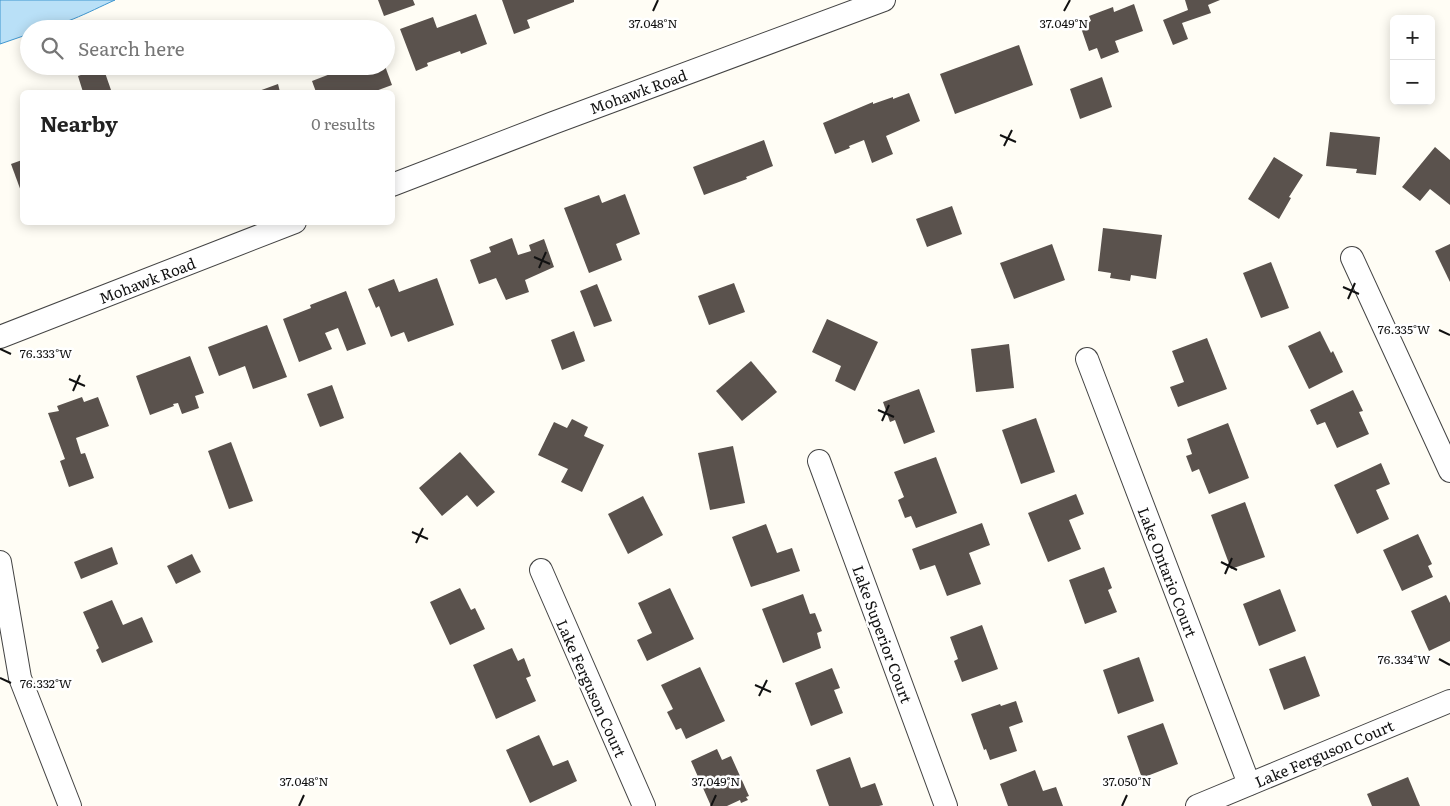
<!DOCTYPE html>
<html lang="en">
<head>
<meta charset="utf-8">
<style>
  :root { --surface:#fff; --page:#f2f2f2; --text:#222; --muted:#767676; --line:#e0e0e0 }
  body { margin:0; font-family:Literata,serif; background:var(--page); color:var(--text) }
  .controls { position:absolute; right:15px; top:15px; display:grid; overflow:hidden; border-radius:8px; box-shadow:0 2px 12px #0003 }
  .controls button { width:45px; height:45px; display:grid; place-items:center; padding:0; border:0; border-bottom:1px solid var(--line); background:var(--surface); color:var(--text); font:25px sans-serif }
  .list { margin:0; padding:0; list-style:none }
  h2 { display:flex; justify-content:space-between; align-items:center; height:65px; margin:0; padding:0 20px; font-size:21px }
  h2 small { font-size:16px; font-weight:400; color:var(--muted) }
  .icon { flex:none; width:28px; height:28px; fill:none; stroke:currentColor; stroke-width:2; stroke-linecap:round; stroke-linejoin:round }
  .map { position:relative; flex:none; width:1450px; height:806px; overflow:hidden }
  .search { position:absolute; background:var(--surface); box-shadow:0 2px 12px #0003; left:20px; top:20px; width:375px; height:55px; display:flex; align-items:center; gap:12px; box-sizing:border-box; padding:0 18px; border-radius:28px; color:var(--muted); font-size:19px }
  .panel { position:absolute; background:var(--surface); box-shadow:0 2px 12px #0003; left:20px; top:90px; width:375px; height:135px; border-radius:8px }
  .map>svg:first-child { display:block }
  .water { fill:#b9e0f7; stroke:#3f96cf }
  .building { fill:#5a524d }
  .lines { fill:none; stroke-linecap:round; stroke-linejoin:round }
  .minor-casing { stroke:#444; stroke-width:24 }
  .minor { stroke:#fff; stroke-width:22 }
  .ticks { fill:none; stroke:#111; stroke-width:2 }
  .labels { text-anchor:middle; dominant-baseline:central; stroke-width:5; stroke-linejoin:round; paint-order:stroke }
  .street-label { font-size:15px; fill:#111; stroke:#fff }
  .ticks-label { font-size:12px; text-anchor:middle; fill:#111; stroke:#fff; stroke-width:5; stroke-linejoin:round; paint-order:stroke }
</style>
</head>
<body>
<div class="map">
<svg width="1450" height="806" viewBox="0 0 1450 806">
  <rect width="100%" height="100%" fill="#fffdf5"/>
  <path class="water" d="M0,0h115c-27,12 -56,29 -86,29v5l-29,10z"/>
  <g class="building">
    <polygon points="378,0 413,0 415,5 384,16"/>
    <polygon points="502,0 574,0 574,2 527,20 530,28 514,34"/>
    <polygon points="1185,0 1220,0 1208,5 1211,13 1182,23 1188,39 1173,45 1163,20 1188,10"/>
    <polygon points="1134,4 1143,31 1115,41 1119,52 1101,59 1097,48 1089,51 1080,25 1091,21 1089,16 1113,7 1114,12"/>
    <polygon points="476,14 487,44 461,54 460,51 427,63 428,66 416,71 400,29 433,17 437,28"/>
    <polygon points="1019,45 1033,85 955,114 940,74"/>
    <polygon points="351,66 385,66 392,85 373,92 316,92 312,81"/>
    <polygon points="103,67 111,90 104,92 83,92 78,76"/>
    <polygon points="1102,77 1112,107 1080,119 1070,89"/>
    <polygon points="278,84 280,92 256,92"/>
    <polygon points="909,93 920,121 886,136 893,154 872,163 864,140 849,146 850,148 835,154 823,123 873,102 873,104 893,97 893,99"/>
    <polygon points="1330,132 1380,137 1376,175 1356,173 1357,169 1326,166"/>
    <polygon points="764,140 773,166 746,177 747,179 704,195 693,167"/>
    <polygon points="1435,147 1450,160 1450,205 1430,189 1420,201 1402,187"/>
    <polygon points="1274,157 1303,175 1289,197 1291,198 1279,219 1248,199"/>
    <polygon points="22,160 22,194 11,164"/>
    <polygon points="625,194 640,234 616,244 622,260 589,273 564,208 599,195 602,203"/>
    <polygon points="952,206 962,234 927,247 916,219"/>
    <polygon points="1103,228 1162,235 1156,279 1131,275 1130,281 1110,278 1111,273 1098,271"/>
    <polygon points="512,238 518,255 531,251 529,245 544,239 554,267 525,280 529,292 506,300 496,278 479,284 470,260 491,252 489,247"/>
    <polygon points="1052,244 1065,280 1014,299 1000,263"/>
    <polygon points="1450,244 1450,282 1435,251"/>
    <polygon points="1271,262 1289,308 1261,318 1243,273"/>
    <polygon points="437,278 454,325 408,342 404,332 391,337 379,306 376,308 368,289 394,279 399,292"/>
    <polygon points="734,283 745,312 709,325 698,296"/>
    <polygon points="597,284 612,321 594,327 580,291"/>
    <polygon points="346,291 366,344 347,351 338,328 325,333 332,349 299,362 283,319 311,308 310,305"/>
    <polygon points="827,319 878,342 855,391 835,381 841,366 812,352"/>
    <polygon points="267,325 287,377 253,389 245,366 219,376 208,347"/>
    <polygon points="574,331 585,361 562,370 551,340"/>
    <polygon points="1320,331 1331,353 1333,351 1343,372 1309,389 1288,346"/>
    <polygon points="1207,338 1227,389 1178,407 1170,387 1184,382 1172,351"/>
    <polygon points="1009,344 1014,388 976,392 971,349"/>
    <polygon points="190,356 204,393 195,396 199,408 182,414 178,403 173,404 174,406 150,415 136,376"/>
    <polygon points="751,361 777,392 742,421 716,391"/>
    <polygon points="332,385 344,418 320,427 307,394"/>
    <polygon points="919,389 935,432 904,444 895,420 890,422 883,402"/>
    <polygon points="1353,390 1363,411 1359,412 1369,434 1337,448 1325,422 1317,425 1310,410"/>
    <polygon points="82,397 84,402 98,397 109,426 76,438 81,454 85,453 94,478 69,487 60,461 65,459 48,413 59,411 57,406"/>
    <polygon points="1036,418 1055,472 1021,484 1002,430"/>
    <polygon points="572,419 588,427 584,436 604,445 582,492 561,482 568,469 538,455 554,422 567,428"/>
    <polygon points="1228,423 1249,478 1209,494 1199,469 1192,472 1186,456 1192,454 1187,439"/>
    <polygon points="231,442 253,501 229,509 208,451"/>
    <polygon points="733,446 745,503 710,510 698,453"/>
    <polygon points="460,452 495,492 477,507 467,495 442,516 419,488"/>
    <polygon points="936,457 957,513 916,528 911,516 905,518 898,500 904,497 894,472"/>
    <polygon points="1381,463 1390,484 1376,490 1389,519 1357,534 1334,485"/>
    <polygon points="1076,494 1084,514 1069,520 1081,549 1048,562 1028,513"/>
    <polygon points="643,496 663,535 628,554 608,514"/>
    <polygon points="1245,502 1265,557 1231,569 1211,515"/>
    <polygon points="982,523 990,545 969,553 981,584 947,596 935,565 920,570 912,549"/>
    <polygon points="766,524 777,553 792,548 800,571 751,587 732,537"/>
    <polygon points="1418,534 1432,564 1428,566 1433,577 1402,591 1383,550"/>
    <polygon points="112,547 118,564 81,579 74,562"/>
    <polygon points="192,554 201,572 176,584 167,566"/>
    <polygon points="1104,567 1112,588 1108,590 1117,612 1085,624 1069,580"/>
    <polygon points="460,588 471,610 475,608 485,629 450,645 430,602"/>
    <polygon points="670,588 694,639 647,661 637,640 652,633 638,603"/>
    <polygon points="1280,589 1296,631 1259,646 1243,604"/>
    <polygon points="803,594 810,614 815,613 822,631 817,633 821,648 783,663 762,609"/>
    <polygon points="1446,595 1450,603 1450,641 1429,651 1411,611"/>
    <polygon points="112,600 123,625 142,617 153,642 102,663 96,650 99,648 83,612"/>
    <polygon points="982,625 998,669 962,682 954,661 958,659 950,637"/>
    <polygon points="512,648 518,661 524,658 531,676 526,678 536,701 496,719 473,665"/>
    <polygon points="1305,656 1320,696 1284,710 1269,669"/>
    <polygon points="1139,657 1154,701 1118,714 1103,670"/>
    <polygon points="700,667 725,721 686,739 681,728 676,730 667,712 673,709 661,685"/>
    <polygon points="832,668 840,688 834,690 843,713 811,726 795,683"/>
    <polygon points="1016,701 1023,722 1009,727 1017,751 990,760 986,749 984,750 971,714 1000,704 1001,706"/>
    <polygon points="1163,723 1178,764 1142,778 1127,736"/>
    <polygon points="539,735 553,766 568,760 577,781 530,803 506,750"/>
    <polygon points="717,749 722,760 731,756 749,796 746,797 748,800 741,803 740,800 727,806 711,806 691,761"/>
    <polygon points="850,757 861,788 875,783 883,805 879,806 829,806 816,770"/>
    <polygon points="1035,770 1043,791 1056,787 1063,806 1008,806 1000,784"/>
    <polygon points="1408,777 1420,806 1372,806 1367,794"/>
  </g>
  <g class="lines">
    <defs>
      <g id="minor">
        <polyline points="392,185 553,123 884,0"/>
        <polyline points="1352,258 1450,471"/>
        <polyline points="0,337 295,222"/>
        <polyline points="1087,359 1249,784"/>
        <polyline points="819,461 946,806"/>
        <polyline points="0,562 20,678 70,806"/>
        <polyline points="541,570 644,806"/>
        <polyline points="1197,806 1450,701"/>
      </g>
    </defs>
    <use href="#minor" class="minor-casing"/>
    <use href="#minor" class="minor"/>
  </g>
  <path class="ticks" d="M653,11l5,-11M1064,11l6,-11M1000,135l16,7M1004,146l8,-16M534,257l16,7M539,268l7,-16M1343,287l16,7M1348,299l7,-16M1439,330l11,5M0,349l11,5M69,379l16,7M73,391l7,-16M878,410l16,7M882,421l7,-16M412,532l16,7M416,543l7,-15M1221,562l16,8M1225,574l7,-16M1439,659l11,6M0,678l11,5M755,685l16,7M759,696l8,-16M299,806l5,-11M711,806l5,-11M1122,806l5,-11"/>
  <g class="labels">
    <g class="street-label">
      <text transform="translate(638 91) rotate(-20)">Mohawk Road</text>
      <text transform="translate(147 280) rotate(-21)">Mohawk Road</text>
      <text transform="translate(1168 572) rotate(69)">Lake Ontario Court</text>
      <text transform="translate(883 634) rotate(70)">Lake Superior Court</text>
      <text transform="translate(592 688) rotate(66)">Lake Ferguson Court</text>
      <text transform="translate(1324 753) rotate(-23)">Lake Ferguson Court</text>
    </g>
  </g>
  <g class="ticks-label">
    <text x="653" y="28">37.048°N</text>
    <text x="1064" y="28">37.049°N</text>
    <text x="1404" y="334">76.335°W</text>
    <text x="46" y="358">76.333°W</text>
    <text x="1404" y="664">76.334°W</text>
    <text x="46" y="688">76.332°W</text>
    <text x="304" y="786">37.048°N</text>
    <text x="716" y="786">37.049°N</text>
    <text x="1127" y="786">37.050°N</text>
  </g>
</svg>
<div class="controls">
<button>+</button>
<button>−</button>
</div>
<div class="search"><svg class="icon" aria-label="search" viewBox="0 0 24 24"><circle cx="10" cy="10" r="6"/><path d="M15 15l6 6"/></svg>Search here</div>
<section class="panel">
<h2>Nearby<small>0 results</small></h2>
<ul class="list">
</ul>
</section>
</div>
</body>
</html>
